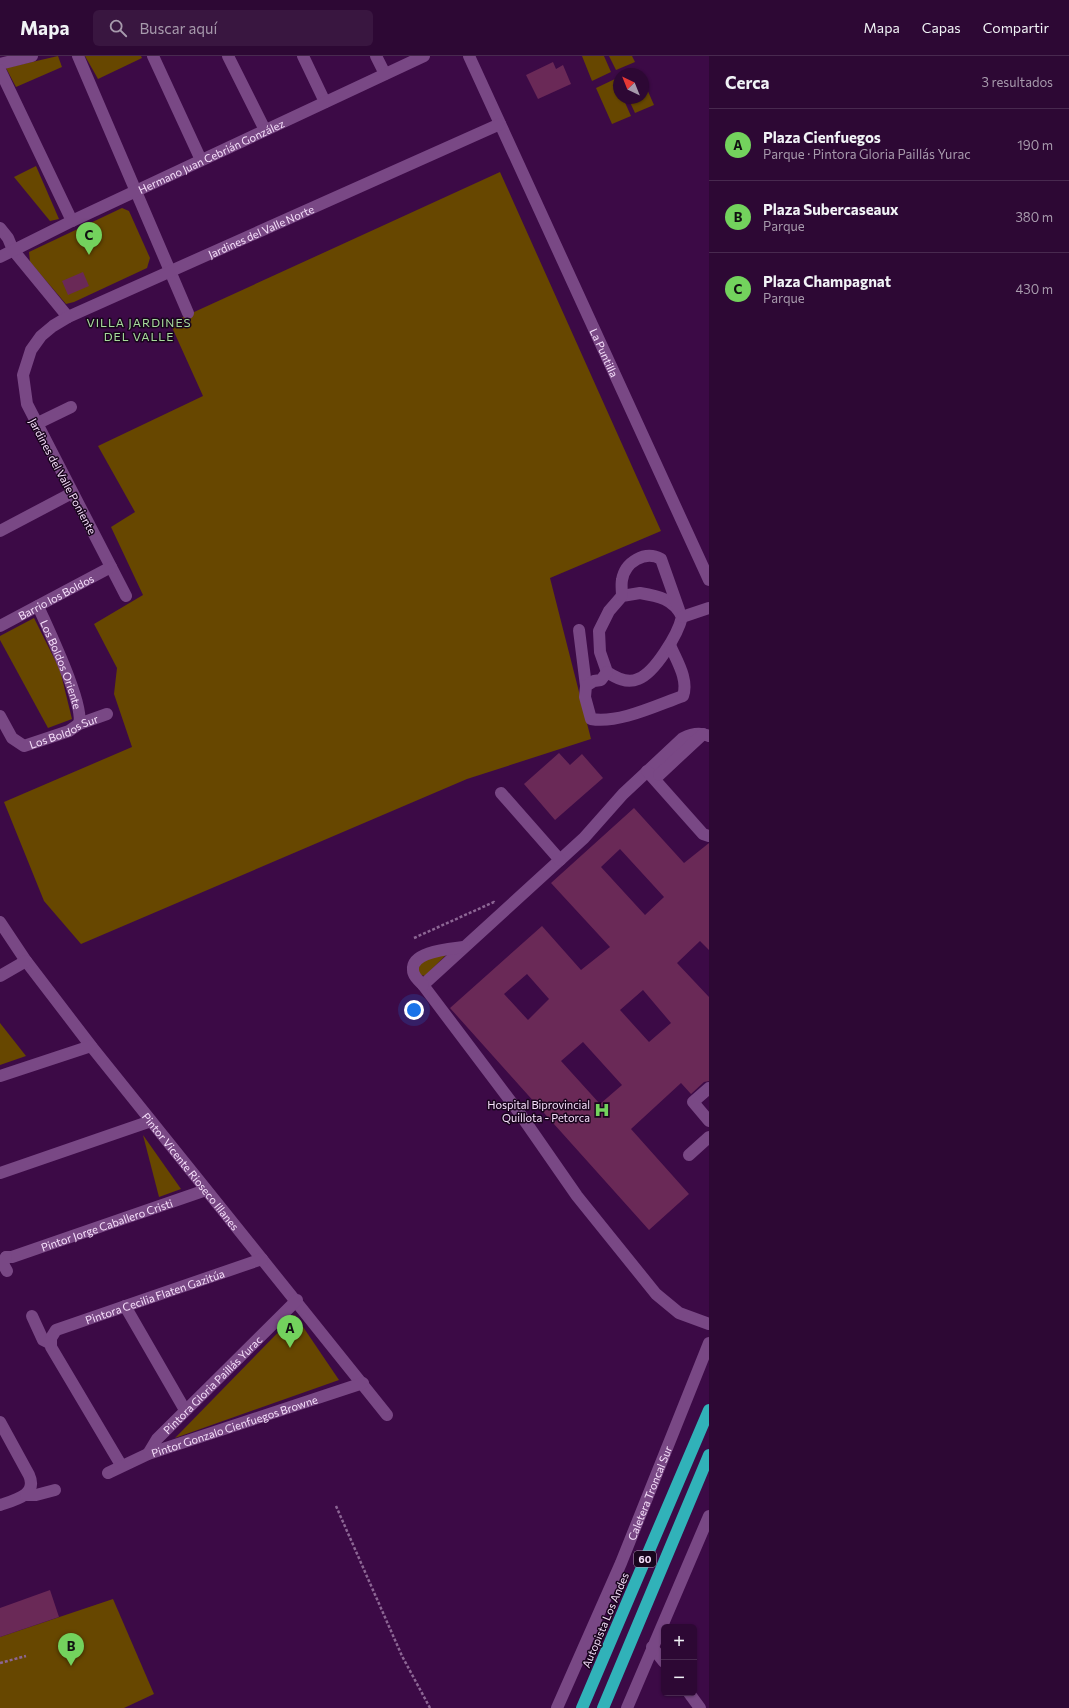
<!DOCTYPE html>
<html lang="es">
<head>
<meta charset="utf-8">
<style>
  :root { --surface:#2d0834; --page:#391640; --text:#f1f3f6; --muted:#a79aac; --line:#48294f; --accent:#73d25d }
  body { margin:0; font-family:Commissioner,sans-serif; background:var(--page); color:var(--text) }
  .controls { position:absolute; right:12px; bottom:12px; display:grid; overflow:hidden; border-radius:6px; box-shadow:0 1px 3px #0004 }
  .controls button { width:36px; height:36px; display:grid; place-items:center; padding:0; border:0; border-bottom:1px solid var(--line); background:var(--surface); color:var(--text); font:20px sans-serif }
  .compass { position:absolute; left:613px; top:12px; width:36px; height:36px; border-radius:50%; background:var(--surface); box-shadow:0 1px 3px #0004; rotate:317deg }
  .you { position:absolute; left:414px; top:954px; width:14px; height:14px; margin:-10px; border:3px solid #fff; border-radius:50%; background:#1a73e8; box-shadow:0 0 0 6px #1a73e833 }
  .badge { display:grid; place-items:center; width:26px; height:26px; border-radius:50%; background:var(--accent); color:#111; font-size:13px; font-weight:700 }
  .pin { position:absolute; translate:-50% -33px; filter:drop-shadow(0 1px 2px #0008) }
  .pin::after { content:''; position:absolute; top:21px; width:14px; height:12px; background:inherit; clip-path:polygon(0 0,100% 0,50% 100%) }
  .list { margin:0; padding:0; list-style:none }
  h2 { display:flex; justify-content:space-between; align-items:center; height:52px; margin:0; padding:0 16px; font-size:17px }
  h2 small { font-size:13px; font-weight:400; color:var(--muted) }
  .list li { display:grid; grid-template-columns:26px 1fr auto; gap:12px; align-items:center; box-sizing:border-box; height:72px; padding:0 16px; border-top:1px solid var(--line) }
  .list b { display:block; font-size:15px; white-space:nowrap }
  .list p { margin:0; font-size:13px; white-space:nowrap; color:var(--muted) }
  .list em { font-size:13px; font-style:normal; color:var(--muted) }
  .icon { flex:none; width:22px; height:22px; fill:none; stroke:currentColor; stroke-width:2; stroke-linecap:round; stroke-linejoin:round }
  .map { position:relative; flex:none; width:709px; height:1652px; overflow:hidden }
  header { display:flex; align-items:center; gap:24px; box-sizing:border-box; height:56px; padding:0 20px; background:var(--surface); border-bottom:1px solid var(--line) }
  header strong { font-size:19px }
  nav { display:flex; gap:22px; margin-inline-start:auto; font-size:14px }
  .search { width:280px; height:36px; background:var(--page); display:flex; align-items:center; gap:10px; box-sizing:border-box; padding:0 14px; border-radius:6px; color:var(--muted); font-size:15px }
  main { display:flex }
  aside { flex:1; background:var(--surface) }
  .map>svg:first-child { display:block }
  .green { fill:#674700 }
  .building { fill:#6a2957; fill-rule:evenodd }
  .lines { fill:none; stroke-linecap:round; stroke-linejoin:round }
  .path { stroke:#8c6694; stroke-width:2.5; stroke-dasharray:3 2; stroke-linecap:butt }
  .minor { stroke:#794885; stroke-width:12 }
  .highway { stroke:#31b2b9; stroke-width:12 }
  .labels { text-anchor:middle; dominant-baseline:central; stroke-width:3; stroke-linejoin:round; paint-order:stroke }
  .shield { fill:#19051d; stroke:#b49eb9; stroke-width:1 }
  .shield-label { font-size:10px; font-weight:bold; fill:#f7e0fc }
  .street-label { font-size:11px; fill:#f7e0fc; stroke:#19051d }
  .poi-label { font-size:11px; fill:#f7e0fc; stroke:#19051d; text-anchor:end }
  .neighbourhood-label { font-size:12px; letter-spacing:1px; fill:#a7db9c; stroke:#19051d }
</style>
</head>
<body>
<header>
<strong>Mapa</strong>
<div class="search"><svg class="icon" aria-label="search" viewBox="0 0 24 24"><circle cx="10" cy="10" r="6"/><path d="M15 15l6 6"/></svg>Buscar aquí</div>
<nav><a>Mapa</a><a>Capas</a><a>Compartir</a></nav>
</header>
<main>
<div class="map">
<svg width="709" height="1652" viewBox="0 0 709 1652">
  <rect width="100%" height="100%" fill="#3c0a46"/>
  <g class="green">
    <polygon points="58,0 62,11 16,31 6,12"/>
    <polygon points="85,0 141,0 142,2 98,23"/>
    <polygon points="582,0 604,0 611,16 592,25"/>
    <polygon points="609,0 632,0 635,6 616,14"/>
    <polygon points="615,23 619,32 619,42 623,42 631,60 612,68 596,32"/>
    <polygon points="643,24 654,49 635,57 628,42 643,42"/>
    <polygon points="36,110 59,163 50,165 14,121"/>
    <polygon points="500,116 661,475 550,522 591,683 467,723 81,888 44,845 4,746 132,691 114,638 117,612 94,568 143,539 111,471 135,456 98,390 203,340 170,267"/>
    <polygon points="122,152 129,155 150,202 147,212 74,246 66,248 30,206 29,196"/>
    <polygon points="34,562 60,614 72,663 48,672 0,584 0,580"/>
    <polygon points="448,897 425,920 421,919 417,913 417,907"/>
    <polygon points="0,967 26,1000 0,1009"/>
    <polygon points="143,1079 181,1133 159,1141"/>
    <polygon points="295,1259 339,1324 175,1382"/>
    <polygon points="113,1543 154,1638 124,1652 0,1652 0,1581"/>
  </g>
  <g class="building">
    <polygon points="553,6 556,13 563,9 571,28 538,43 526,19"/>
    <polygon points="83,216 89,230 68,239 62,225"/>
    <polygon points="559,697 570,709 582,698 603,722 555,764 524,728"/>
    <path d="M634,752l50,55 25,-20v107l-9,-9 -23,22 32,34v84l-5,1 -13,12 -10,-11 -50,46 58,65 -40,36 -199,-222 92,-82 39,44 29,-23 -59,-64zM620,793l44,48 -19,18 -44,-48zM527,918l22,25 -21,21 -24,-26zM643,934l28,33 -22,19 -29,-32zM583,986l39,43 -22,19 -39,-43z"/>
    <polygon points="50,1534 59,1561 0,1581 0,1552"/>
  </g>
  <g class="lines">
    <g class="path">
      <polyline points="414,882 494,846 495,848"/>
      <polyline points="336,1450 402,1600 430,1652"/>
      <polyline points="0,1607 26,1600"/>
    </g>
    <g class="minor">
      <polyline points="78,0 188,257"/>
      <polyline points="153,0 201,104"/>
      <polyline points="228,0 265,74"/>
      <polyline points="303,0 325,46"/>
      <polyline points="376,0 385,18"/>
      <path id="s1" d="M469,0l240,524"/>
      <polyline points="0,8 32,0"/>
      <polyline points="0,14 72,165"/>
      <polyline points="0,172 8,182 13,194 68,261"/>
      <path id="s2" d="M0,201l72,-36 352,-165"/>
      <polyline points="36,368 71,351"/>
      <polyline points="0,475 72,437"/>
      <path d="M640,537c18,3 34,6 42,24 -4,17 -27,56 -44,62 -11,5 -22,-1 -31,-7l-7,-20 -1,-21 10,-20 13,-15z"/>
      <path id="s3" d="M126,540l-99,-192 -4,-29 8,-25 10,-14 12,-10 15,-9 432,-193"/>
      <path d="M622,540c0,-5 -1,-11 0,-16 3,-18 23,-30 39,-21l18,51"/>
      <path id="s4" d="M38,550c9,21 47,99 41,118"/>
      <polyline points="682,561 709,552"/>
      <path id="s5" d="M0,570l111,-59"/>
      <polyline points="579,574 586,630"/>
      <path d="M607,616l-6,8 -7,1 -8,5 -1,11 6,22c28,5 66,-14 92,-23 6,-17 -7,-36 -13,-51"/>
      <path id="s6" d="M0,660l12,22 12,8 45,-15 10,-7 28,-10"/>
      <path d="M709,680c-9,-4 -18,-2 -26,2l-60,56 -39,44 -161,147 95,126 59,85 79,98 23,19 30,11"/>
      <polyline points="647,715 703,778 709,780"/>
      <polyline points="659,719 703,678"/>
      <polyline points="501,737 560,804"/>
      <path id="s7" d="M0,866l26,39 65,85 296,369"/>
      <polyline points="0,920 26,905"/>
      <path d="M423,929c-4,-4 -10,-9 -10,-15 -2,-19 38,-21 51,-23"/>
      <polyline points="0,1020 91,990"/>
      <polyline points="709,1032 693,1046 709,1065"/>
      <polyline points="689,1099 709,1081"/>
      <polyline points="0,1117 151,1065"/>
      <path id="s8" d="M6,1201h6l194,-67"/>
      <polyline points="6,1201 3,1208 7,1215"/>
      <polyline points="125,1250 185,1354"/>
      <polyline points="32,1260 43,1284 51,1288"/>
      <path d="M0,1366l29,53c9,20 -14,25 -29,30"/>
      <path id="s9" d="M148,1398l9,-15 140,-139"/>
      <path id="s10" d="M121,1409l-70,-118v-9l5,-8 206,-71"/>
      <path id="s11" d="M108,1417l40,-19 215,-71"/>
      <polyline points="26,1439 36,1439 55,1434"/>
      <polyline points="652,1591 664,1606"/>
      <polyline points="689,1637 700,1652"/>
      <path id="s12" d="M557,1652l64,-145 88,-220"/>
      <polyline points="627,1652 709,1460"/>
    </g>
    <g class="highway">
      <polyline points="582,1652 709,1354"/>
      <polyline points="603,1652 709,1399"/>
    </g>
  </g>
  <defs>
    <symbol id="hospital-bare" viewBox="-9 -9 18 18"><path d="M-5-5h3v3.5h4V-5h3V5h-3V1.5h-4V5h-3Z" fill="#73d25d" stroke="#19051d" stroke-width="2.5" paint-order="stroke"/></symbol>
  </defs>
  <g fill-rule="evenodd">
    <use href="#hospital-bare" x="591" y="1043" width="22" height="22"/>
  </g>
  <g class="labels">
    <rect class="shield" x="634" y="1495" width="22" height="16" rx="3"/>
    <g class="shield-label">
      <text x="645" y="1503">60</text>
    </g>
    <g class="street-label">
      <text stroke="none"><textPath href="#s2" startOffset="234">Hermano Juan Cebrián González</textPath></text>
      <text stroke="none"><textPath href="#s3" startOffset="533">Jardines del Valle Norte</textPath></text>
      <text stroke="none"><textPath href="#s1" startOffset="326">La Puntilla</textPath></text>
      <text transform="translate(63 420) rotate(62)">Jardines del Valle Poniente</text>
      <text stroke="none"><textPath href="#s5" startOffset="63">Barrio los Boldos</textPath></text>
      <text stroke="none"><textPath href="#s4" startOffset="63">Los Boldos Oriente</textPath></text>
      <text stroke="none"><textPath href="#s6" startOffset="82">Los Boldos Sur</textPath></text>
      <text stroke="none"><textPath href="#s7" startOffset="314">Pintor Vicente Rioseco Illanes</textPath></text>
      <text stroke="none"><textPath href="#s8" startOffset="106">Pintor Jorge Caballero Cristi</textPath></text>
      <text stroke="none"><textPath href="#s10" startOffset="260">Pintora Cecilia Flaten Gazitúa</textPath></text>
      <text stroke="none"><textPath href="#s9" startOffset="95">Pintora Gloria Paillás Yurac</textPath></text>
      <text stroke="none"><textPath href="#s11" startOffset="135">Pintor Gonzalo Cienfuegos Browne</textPath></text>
      <text stroke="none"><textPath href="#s12" startOffset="234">Caletera Troncal Sur</textPath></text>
      <text transform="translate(605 1564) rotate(-67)">Autopista Los Andes</text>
    </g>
    <g class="poi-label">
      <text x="590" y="1048">Hospital Biprovincial<tspan x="590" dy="13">Quillota - Petorca</tspan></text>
    </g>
    <g class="neighbourhood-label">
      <text x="139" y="266">VILLA JARDINES<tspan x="139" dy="14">DEL VALLE</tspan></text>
    </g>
  </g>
</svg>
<div class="controls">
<button>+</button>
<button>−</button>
</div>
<svg class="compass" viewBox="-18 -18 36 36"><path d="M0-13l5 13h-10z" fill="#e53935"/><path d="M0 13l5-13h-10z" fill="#a79aac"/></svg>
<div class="you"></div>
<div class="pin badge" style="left:290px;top:1292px">A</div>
<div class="pin badge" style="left:71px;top:1610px">B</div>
<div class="pin badge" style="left:89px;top:199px">C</div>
</div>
<aside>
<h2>Cerca<small>3 resultados</small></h2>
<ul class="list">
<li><span class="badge">A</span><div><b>Plaza Cienfuegos</b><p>Parque · Pintora Gloria Paillás Yurac</p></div><em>190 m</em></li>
<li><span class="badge">B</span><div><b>Plaza Subercaseaux</b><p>Parque</p></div><em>380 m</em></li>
<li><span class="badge">C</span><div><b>Plaza Champagnat</b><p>Parque</p></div><em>430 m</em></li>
</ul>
</aside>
</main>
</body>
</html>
